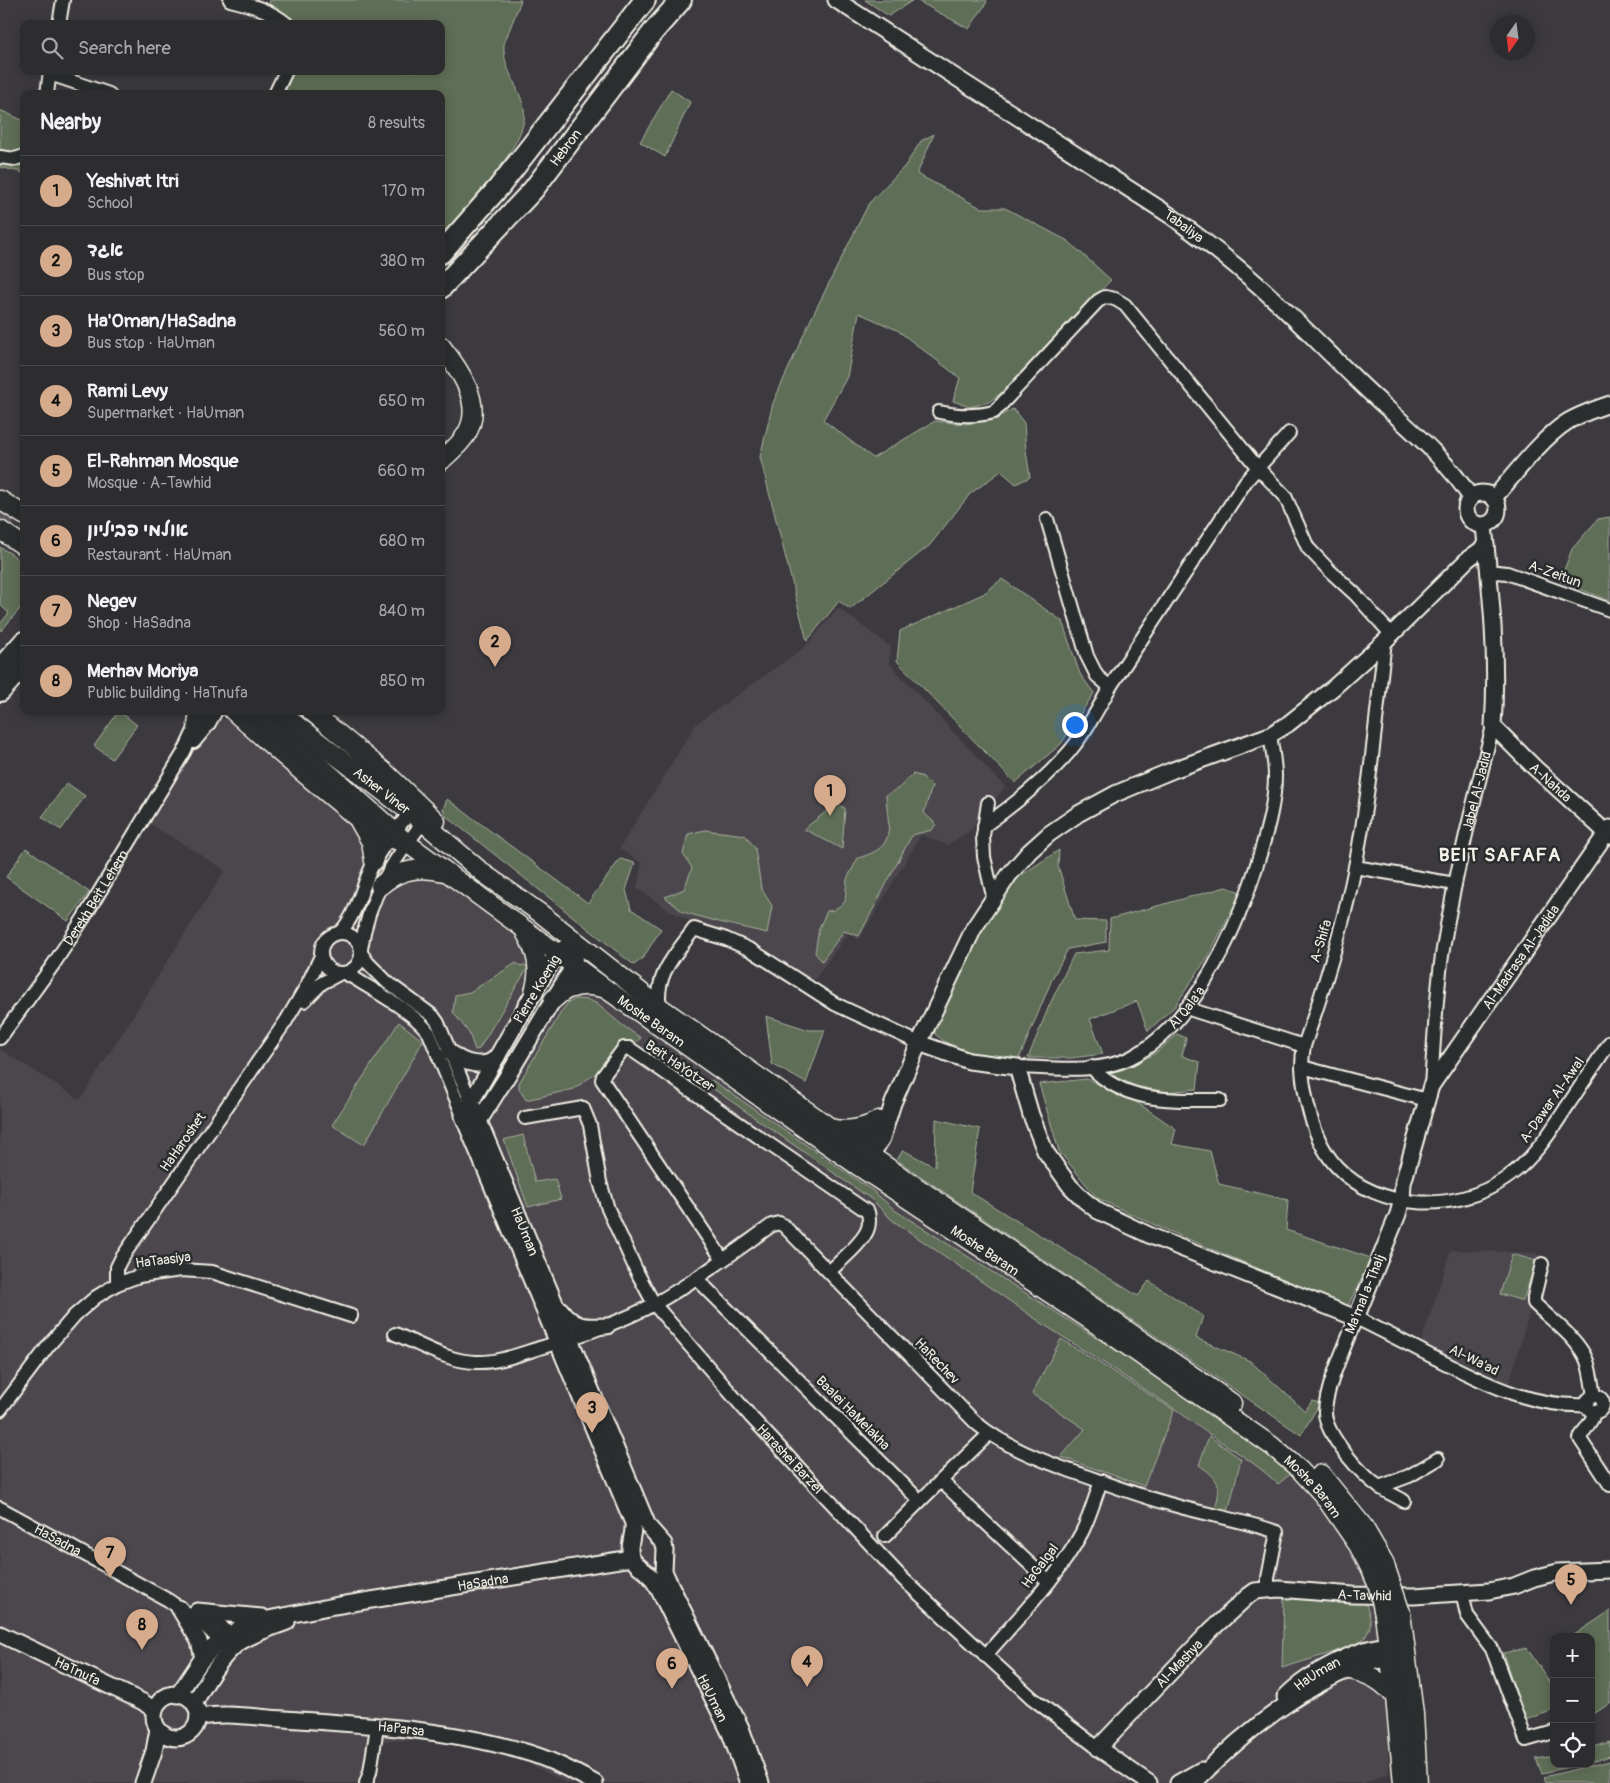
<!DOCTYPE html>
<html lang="en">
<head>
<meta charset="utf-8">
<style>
  :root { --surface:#2d2c2f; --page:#353437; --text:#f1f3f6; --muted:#a7a7aa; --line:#48484b; --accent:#d6ab8b }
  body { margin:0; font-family:Pangolin,"Playpen Sans Hebrew",sans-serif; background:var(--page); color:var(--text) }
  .controls { position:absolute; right:15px; bottom:15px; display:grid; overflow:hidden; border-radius:10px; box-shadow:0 2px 12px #0003 }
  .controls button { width:45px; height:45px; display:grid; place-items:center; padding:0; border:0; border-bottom:1px solid var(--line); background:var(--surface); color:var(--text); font:25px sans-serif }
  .compass { position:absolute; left:1490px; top:15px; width:45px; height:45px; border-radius:50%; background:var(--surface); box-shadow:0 2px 12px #0003; rotate:194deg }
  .you { position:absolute; left:1074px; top:724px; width:18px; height:18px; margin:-12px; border:4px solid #fff; border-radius:50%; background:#1a73e8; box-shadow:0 0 0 8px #1a73e833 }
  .badge { display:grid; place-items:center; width:32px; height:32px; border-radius:50%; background:var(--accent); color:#111; font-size:16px; font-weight:700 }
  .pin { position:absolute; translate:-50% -41px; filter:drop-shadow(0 1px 2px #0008) }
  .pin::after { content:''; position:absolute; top:26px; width:18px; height:15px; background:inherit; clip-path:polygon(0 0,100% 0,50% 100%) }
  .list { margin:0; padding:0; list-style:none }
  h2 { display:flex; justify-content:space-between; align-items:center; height:65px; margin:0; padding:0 20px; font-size:21px }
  h2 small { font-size:16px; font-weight:400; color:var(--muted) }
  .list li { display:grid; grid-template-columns:32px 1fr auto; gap:15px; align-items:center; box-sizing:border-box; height:70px; padding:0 20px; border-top:1px solid var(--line) }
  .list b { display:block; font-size:19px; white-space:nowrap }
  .list p { margin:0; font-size:16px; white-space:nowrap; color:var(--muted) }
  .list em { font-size:16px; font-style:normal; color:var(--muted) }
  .icon { flex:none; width:28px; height:28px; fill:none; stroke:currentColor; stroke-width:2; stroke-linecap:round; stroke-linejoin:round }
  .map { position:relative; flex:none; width:1610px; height:1783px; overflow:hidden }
  .search { position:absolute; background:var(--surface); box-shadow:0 2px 12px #0003; left:20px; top:20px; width:425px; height:55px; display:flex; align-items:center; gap:12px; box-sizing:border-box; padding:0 18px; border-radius:10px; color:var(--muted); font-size:19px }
  .panel { position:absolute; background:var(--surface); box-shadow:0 2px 12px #0003; left:20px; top:90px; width:425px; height:625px; border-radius:10px }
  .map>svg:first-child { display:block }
  .built { fill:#4b464e }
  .green { fill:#5e6e57; stroke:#a9b0a0 }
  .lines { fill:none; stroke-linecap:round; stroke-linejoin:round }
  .secondary-tunnel { stroke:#585558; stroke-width:18; stroke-dasharray:18 9; stroke-linecap:butt }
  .minor-casing { stroke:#f4f1e8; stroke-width:16 }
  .tertiary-casing { stroke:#f4f1e8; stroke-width:19 }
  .secondary-casing { stroke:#f4f1e8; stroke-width:21 }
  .trunk-casing { stroke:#f4f1e8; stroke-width:24 }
  .minor { stroke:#2a2d2e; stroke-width:12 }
  .tertiary { stroke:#2a2d2e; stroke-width:15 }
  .secondary { stroke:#2a2d2e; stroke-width:18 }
  .trunk { stroke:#2a2d2e; stroke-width:20 }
  .secondary-bridge-casing { stroke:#f4f1e8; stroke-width:21; stroke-linecap:butt }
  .secondary-bridge { stroke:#2a2d2e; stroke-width:18 }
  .labels { text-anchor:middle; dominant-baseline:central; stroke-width:5; stroke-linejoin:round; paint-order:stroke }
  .street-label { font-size:14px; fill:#f4f1e8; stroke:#2a2d2e }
  .district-label { font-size:19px; font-weight:bold; letter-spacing:1px; fill:#f4f1e8; stroke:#2a2d2e }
</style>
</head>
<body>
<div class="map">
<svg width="1610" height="1783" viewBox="0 0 1610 1783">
  <rect width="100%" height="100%" fill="#3c3a3f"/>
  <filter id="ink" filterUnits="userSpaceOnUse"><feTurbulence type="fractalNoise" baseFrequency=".02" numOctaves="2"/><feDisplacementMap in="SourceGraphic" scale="10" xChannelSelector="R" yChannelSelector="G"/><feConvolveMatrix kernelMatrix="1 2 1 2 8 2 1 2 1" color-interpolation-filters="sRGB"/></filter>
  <g filter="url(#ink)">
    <g class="built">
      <polygon points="838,608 891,647 889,663 1005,787 971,830 948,845 921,835 859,940 848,933 812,983 670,911 637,888 642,863 619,849 696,724 805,647"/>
      <polygon points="240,716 558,965 1282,1457 1313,1488 1376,1589 1386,1666 1389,1773 1365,1783 566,1783 519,1758 436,1740 374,1741 364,1783 0,1783 0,1049 80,1100 225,870 149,823 205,722"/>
      <polygon points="1451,1250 1536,1253 1540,1257 1526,1304 1531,1307 1509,1384 1421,1343"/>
    </g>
    <g class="green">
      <path d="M270,0h251l-17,44c-2,25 16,43 20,65 7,34 -61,101 -83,126v-141h-157l10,-23h147v-47h-147l-2,-6 -23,-14z"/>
      <polygon points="865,0 913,0 889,16"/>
      <polygon points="916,0 986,0 987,2 969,29"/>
      <polygon points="671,89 690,102 665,157 640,142"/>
      <polygon points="0,110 24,121 24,173 0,167"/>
      <polygon points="934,134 917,174 981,208 1005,208 1068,241 1111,280 1006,389 989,402 970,407 953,401 960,378 897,330 859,313 847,377 823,420 873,458 935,421 964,424 991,421 1013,409 1024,423 1026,451 1030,477 1016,484 1001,471 970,494 930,545 850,609 839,601 807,641 760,457 773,403 808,325 869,203 905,166 921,141"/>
      <polygon points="1610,517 1610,601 1560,581 1572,549 1598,519"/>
      <polygon points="0,547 13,555 24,565 24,604 1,631 0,624 9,613 0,605"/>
      <polygon points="1002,579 1062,621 1080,674 1094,693 1061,744 1015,783 897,661 900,631 983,594"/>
      <polygon points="119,711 137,725 112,759 94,746"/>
      <path d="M913,774l10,3 9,9 -8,27 12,11 -4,6 -20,5 -53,101 -15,-5 -22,30 -7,-8 4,-25 8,-17 7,-1 11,-8 2,-23 11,-21c40,-11 30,-29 28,-63l13,-7z"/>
      <polygon points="67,783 85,796 61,830 42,817"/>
      <polygon points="447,799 588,903 620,859 635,863 626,890 631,909 661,929 643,958 634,965 446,816 443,809"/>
      <polygon points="836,804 845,808 842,849 804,829"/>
      <polygon points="705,830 745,835 755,848 761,888 772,906 767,933 719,922 683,912 665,897 684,889 692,868 683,854 688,834"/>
      <polygon points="26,848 89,892 68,921 6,877"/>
      <path d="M1059,850l-1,16 17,54 31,1v21l-38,7 -15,28 -34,82c-35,-1 -55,-1 -84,-25v-8l21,-48 29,-58 29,-40z"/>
      <polygon points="1226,887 1241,892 1209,955 1175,1006 1148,1031 1137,1001 1090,1019 1103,1054 1071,1058 1028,1058 1049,1006 1074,954 1109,950 1110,919"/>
      <polygon points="516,963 521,966 524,965 528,967 479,1049 475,1050 469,1033 453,1012 455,995 470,992"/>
      <polygon points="576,999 588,1000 596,1003 622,1025 641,1038 634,1044 629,1041 623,1043 600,1076 596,1073 574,1089 526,1100 519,1089 519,1083 563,1009 568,1003"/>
      <polygon points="766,1016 809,1030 825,1030 806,1083 772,1064"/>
      <polygon points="399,1022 423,1041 364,1145 332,1125"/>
      <polygon points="1177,1034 1186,1038 1182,1056 1200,1062 1197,1089 1167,1092 1135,1086 1106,1072 1132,1066 1157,1052"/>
      <polygon points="1087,1079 1135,1101 1176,1129 1172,1144 1210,1151 1219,1184 1288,1200 1286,1230 1371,1258 1348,1306 1157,1226 1097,1198 1059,1151 1039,1084"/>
      <path d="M712,1080l161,111 23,20 270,171 110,76 17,14 -15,12c-30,-29 -68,-46 -100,-73l-135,-87 -151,-104 -21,-21 -163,-114z"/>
      <polygon points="936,1119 980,1129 970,1192 1138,1296 1149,1281 1203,1316 1196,1338 1250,1361 1305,1411 1312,1401 1320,1403 1301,1435 897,1160 903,1150 935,1167"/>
      <polygon points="523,1135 535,1182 555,1179 561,1199 528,1207 504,1140"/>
      <polygon points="1512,1254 1536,1261 1523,1301 1500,1294"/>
      <polygon points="1061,1339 1174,1410 1144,1486 1061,1457 1085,1429 1032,1394"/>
      <path d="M1209,1436l32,23 -13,53 -13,-3c7,-25 4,-30 -16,-44z"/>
      <path d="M1284,1598l80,1c7,20 11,27 -4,45l-78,24z"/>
      <polygon points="1610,1611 1610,1703 1591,1716 1591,1637 1571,1637"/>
      <polygon points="1527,1648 1554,1689 1554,1710 1525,1720 1503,1653"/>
      <polygon points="1610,1742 1610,1756 1591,1762 1591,1748"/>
      <polygon points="1554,1756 1554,1764 1582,1764 1542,1773 1536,1759"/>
      <polygon points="1610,1761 1610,1783 1546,1783 1544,1777"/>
    </g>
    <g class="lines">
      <polyline class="secondary-tunnel" points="0,511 24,525"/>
      <defs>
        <g id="minor">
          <path d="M230,0c20,5 41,10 57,24"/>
          <polyline points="59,24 63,0"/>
          <polyline points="50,74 109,94"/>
          <polyline points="47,94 50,71"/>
          <polyline points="275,94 286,71"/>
          <polyline points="0,157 15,159 24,156"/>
          <path d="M939,412c19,4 36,5 55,0l104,-111 7,-4 10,2 10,6 133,163 27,28 23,52 22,23 25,23 36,40"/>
          <polyline points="1047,519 1087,656 1097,676 1110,687"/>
          <polyline points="1488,571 1507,573 1610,610"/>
          <path d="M1385,641c-9,75 -15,151 -30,226 -12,61 -31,121 -51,179 -4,20 -1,37 3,56 5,23 13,47 30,65 42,44 119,46 168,12 28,-19 45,-46 63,-74 14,-21 28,-42 42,-63"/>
          <polyline points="194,742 208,725 216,711"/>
          <polyline points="988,803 983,836 984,857 993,896"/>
          <path d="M984,826c31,-22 60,-45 85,-74 16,-19 29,-43 41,-65l136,-206 43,-48"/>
          <polyline points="1355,867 1455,884"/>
          <circle cx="341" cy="953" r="20"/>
          <path d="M339,933c18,-16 24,-52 36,-73 10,-19 26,-36 40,-53"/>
          <path d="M361,949c7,-53 34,-91 66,-132"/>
          <polyline points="361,953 368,963 388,983 433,1016 438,1023 471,1102"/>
          <path d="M344,973l10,5c22,14 60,34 75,55l34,83"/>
          <polyline points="304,1001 322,983 339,974"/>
          <path d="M660,1007c-6,-32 16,-53 34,-78l32,10 25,11 84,54 84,39"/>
          <polyline points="1186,1008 1304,1046"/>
          <path id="s1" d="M0,1038l53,-73 30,-46 101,-167 16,-34"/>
          <path id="s2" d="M1017,1067c35,1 81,7 113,-9 67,-34 111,-138 131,-207 7,-24 14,-50 14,-75 0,-14 -3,-28 -5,-41"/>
          <path d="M1091,1067c34,37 83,33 129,33"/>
          <polyline points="1302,1067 1427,1100"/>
          <path id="s3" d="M1431,1086c3,-45 5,-92 12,-137 12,-75 31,-149 50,-223"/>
          <path id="s4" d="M525,1118l58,-10 7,17 10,57 8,27 30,65 16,30 98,114 151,161 129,119 66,50"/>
          <path d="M723,1260l-121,-180 1,-4 21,-28h5l239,164c1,6 2,10 0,16 -4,14 -28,33 -39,44"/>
          <path d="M1542,1264l-8,33v6c18,18 43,34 53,58 4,12 5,24 7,35"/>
          <polyline points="697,1279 920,1501 989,1434"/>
          <polyline points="117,1284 117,1267 121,1259 286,1021 306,987 321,956"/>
          <path d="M395,1334c25,10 53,28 82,28 22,1 45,-9 66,-15 38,-12 77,-24 113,-44 41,-23 78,-51 116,-78l7,-2 5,3 192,197c28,23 62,36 95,48 35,12 70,26 106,35 33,9 67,15 100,26l-9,46v11"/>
          <circle cx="1595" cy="1404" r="8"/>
          <polyline points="0,1410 49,1345 75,1315 96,1297 117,1284 139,1276 181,1270 212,1272 351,1316"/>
          <polyline points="1594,1412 1592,1419 1581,1436 1580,1439 1610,1485"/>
          <polyline points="941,1481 1049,1582"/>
          <polyline points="1379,1487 1409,1476 1438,1459"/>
          <path d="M1404,1501c-8,-5 -16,-8 -23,-13 -19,-12 -56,-53 -56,-76 1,-26 21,-68 31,-94 25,12 50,25 75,38 50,25 99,52 156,49"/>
          <path id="s5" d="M0,1508l168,92 35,24 17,17 8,5"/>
          <polyline points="885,1536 920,1501"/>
          <polyline points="1462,1593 1467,1615 1492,1649 1526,1740 1554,1732"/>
          <path d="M203,1613c15,7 24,16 29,32"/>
          <path d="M985,1656c34,-39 73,-78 97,-124 8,-16 13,-34 19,-51"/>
          <polyline points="366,1783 370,1772 377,1727"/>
        </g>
        <g id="tertiary">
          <path id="s6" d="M836,0l335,216c24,18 49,36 72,56 43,36 81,77 122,116 36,34 79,67 106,110"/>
          <circle cx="1482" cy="509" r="16"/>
          <path d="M1494,498c20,-23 48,-60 73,-76 13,-8 28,-13 43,-18"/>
          <path id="s7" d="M1484,526c7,67 14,133 9,200l41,41 76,69"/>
          <path id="s8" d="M575,942l-18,10 -94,164 170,407c1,11 -3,17 -3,27 0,13 12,17 19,25 4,4 6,9 9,13l72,145 18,50"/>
          <path id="s9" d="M919,1043l50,18 48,6 14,48 14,36 25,35 14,14 14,11 53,25 205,82 42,-104 4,-14 1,-17 28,-97 179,-258"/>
          <path d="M450,1052c12,11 34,18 47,5"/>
          <path id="s10" d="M471,1102l177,424 16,18 1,6 -1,21 4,9 73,148 20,55"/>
          <polyline points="479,1121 513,1067 574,965 575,942"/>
          <polyline points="856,1159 858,1147 879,1119"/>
          <polyline points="861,1161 871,1156 882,1138 893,1103 919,1043 974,928 1009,875 1029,852 1049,834 1078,814 1115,794 1173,770 1270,735 1288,724 1333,688 1385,641 1468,559 1486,546"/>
          <path d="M560,1309c14,19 25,18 47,17"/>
          <polyline points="179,1608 199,1641 203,1658"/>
          <polyline points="197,1611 262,1617"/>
          <path id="s11" d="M0,1634l143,68 12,9"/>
          <circle cx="176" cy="1716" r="22"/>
          <path id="s12" d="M178,1695l22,-33 13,-15 25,-18 20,-8 76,-15 297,-48"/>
          <path id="s13" d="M1285,1697c22,-23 83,-57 115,-51"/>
          <path d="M194,1704c11,-20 25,-45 43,-60 15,-10 33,-16 50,-22"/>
          <path id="s14" d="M198,1718c23,-7 61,0 87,1 77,5 162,10 237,32 26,7 49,19 73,32"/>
          <polyline points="143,1783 154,1751 158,1729"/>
          <path id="s15" d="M1149,1783l-51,-35 113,-118 37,-34 7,-5 24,-2 74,6 61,1 75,-5 25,-5 20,-8 24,-6 52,-2"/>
          <polyline points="1178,1783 1201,1770"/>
          <path d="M1194,1783c41,-42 89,-82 143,-108 17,-8 36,-13 54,-18l8,-5"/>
        </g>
        <g id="secondary">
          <path d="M441,346c18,23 43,57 26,87 -6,11 -17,19 -26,28"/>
          <polyline points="0,500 24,515"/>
          <polyline points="0,530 24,546"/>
          <path d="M233,711c35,31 69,62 105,91 18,15 37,33 61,39"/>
          <path id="s16" d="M252,711l64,51 91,81 199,146 249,175 235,156 182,126 28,24 24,26 34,49 13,25"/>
          <path id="s17" d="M278,711l145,111 60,51 57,40 120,94 198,140 238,162 136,94"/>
          <polyline points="311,711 386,773 436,821"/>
          <polyline points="197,726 199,711"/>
          <polyline points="359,821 371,842 374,861"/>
          <path d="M380,886c19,-17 40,-20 65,-14"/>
          <path d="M525,932c12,20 16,37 9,60"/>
          <path d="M553,1000c14,-15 31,-17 50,-12"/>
          <path d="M833,1129c16,2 30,0 44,-8"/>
          <polyline points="1321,1474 1363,1526 1384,1562"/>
          <polyline points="1401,1613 1414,1714 1418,1783"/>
          <polyline points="1384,1615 1395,1697 1403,1783"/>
          <path d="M1350,1670c19,4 33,11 45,27"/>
        </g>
        <g id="trunk">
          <polyline points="441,253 499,187 645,0"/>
          <path id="s18" d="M441,288l92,-98 120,-158 28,-32"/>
          <polyline points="0,669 24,642"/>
          <polyline points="0,691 24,664"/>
        </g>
      </defs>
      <use href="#minor" class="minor-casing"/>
      <use href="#tertiary" class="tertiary-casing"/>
      <use href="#secondary" class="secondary-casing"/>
      <use href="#trunk" class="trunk-casing"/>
      <use href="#minor" class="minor"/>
      <use href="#tertiary" class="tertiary"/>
      <use href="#secondary" class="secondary"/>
      <use href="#trunk" class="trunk"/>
      <defs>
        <g id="secondary-bridge">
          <polyline points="1384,1562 1401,1613"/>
          <polyline points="1371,1570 1378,1586 1384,1615"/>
        </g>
      </defs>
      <use href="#secondary-bridge" class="secondary-bridge-casing"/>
      <use href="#secondary-bridge" class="secondary-bridge"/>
    </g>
  </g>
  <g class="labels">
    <g class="street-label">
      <text stroke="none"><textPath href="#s18" startOffset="188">Hebron</textPath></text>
      <text stroke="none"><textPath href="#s6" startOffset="415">Tabaliya</textPath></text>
      <text transform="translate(1555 574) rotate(20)">A-Zeitun</text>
      <text stroke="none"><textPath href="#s7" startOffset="281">A-Nahda</textPath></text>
      <text stroke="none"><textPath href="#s17" startOffset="131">Asher Viner</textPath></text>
      <text stroke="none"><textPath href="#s3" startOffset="299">Jabel Al-Jadid</textPath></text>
      <text stroke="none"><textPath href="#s1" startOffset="170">Derekh Beit Lehem</textPath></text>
      <text transform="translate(1321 941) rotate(-73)">A-Shifa</text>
      <text stroke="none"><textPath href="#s9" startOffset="952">Al-Madrasa Al-Jadida</textPath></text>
      <text transform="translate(537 989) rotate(-59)">Pierre Koenig</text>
      <text stroke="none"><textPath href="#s2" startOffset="191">Al Qala'a</textPath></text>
      <text stroke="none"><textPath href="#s16" startOffset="506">Moshe Baram</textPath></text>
      <text transform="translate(680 1066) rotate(34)">Beit HaYotzer</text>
      <text transform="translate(1552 1100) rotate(-55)">A-Dawar Al-Awal</text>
      <text transform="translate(183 1142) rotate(-55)">HaHaroshet</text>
      <text stroke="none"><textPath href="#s10" startOffset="140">HaUman</textPath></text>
      <text stroke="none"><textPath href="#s16" startOffset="911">Moshe Baram</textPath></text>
      <text transform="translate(163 1260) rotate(-7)">HaTaasiya</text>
      <text transform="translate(1365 1294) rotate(-68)">Ma'mal a-Thalj</text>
      <text transform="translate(1474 1360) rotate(26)">Al-Wa'ad</text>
      <text transform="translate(937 1361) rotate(46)">HaRechev</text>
      <text transform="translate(853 1413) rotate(45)">Baalei HaMelakha</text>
      <text stroke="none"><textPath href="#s4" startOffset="475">Harashei Barzel</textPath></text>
      <text stroke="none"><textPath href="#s16" startOffset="1316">Moshe Baram</textPath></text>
      <text stroke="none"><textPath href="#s5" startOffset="66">HaSadna</textPath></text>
      <text transform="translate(1040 1566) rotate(-53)">HaGalgal</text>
      <text stroke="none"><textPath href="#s12" startOffset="340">HaSadna</textPath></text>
      <text stroke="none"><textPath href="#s15" startOffset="394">A-Tawhid</textPath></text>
      <text stroke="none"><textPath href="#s15" startOffset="179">Al-Mashya</textPath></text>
      <text stroke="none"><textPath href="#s11" startOffset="86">HaTnufa</textPath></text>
      <text stroke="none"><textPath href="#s13" startOffset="40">HaUman</textPath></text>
      <text stroke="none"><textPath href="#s8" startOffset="849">HaUman</textPath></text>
      <text stroke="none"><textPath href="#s14" startOffset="204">HaParsa</textPath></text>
    </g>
    <g class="district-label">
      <text x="1500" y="855">BEIT SAFAFA</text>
    </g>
  </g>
</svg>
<div class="controls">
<button>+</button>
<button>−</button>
<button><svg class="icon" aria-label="locate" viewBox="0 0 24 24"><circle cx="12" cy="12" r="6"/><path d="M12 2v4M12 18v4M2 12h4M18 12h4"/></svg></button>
</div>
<svg class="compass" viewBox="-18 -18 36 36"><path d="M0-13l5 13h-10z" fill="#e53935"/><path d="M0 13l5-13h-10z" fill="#a7a7aa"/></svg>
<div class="you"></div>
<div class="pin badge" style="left:830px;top:816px">1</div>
<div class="pin badge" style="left:495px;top:667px">2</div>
<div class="pin badge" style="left:592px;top:1433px">3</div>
<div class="pin badge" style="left:807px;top:1687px">4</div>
<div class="pin badge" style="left:1571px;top:1605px">5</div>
<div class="pin badge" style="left:672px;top:1689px">6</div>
<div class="pin badge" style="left:110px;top:1578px">7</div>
<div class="pin badge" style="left:142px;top:1650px">8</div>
<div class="search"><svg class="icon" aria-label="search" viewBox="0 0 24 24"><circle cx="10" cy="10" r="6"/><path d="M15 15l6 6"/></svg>Search here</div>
<section class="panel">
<h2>Nearby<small>8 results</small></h2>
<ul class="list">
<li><span class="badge">1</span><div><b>Yeshivat Itri</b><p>School</p></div><em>170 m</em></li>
<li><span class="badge">2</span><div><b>אגד</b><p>Bus stop</p></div><em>380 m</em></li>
<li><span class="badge">3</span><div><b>Ha'Oman/HaSadna</b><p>Bus stop · HaUman</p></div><em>560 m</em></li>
<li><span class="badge">4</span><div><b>Rami Levy</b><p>Supermarket · HaUman</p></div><em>650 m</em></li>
<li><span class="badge">5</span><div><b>El-Rahman Mosque</b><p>Mosque · A-Tawhid</p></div><em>660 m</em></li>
<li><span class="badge">6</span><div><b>אולמי פביליון</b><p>Restaurant · HaUman</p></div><em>680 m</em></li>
<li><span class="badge">7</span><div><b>Negev</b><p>Shop · HaSadna</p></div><em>840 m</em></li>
<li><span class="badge">8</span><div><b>Merhav Moriya</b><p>Public building · HaTnufa</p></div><em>850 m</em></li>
</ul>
</section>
</div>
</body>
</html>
